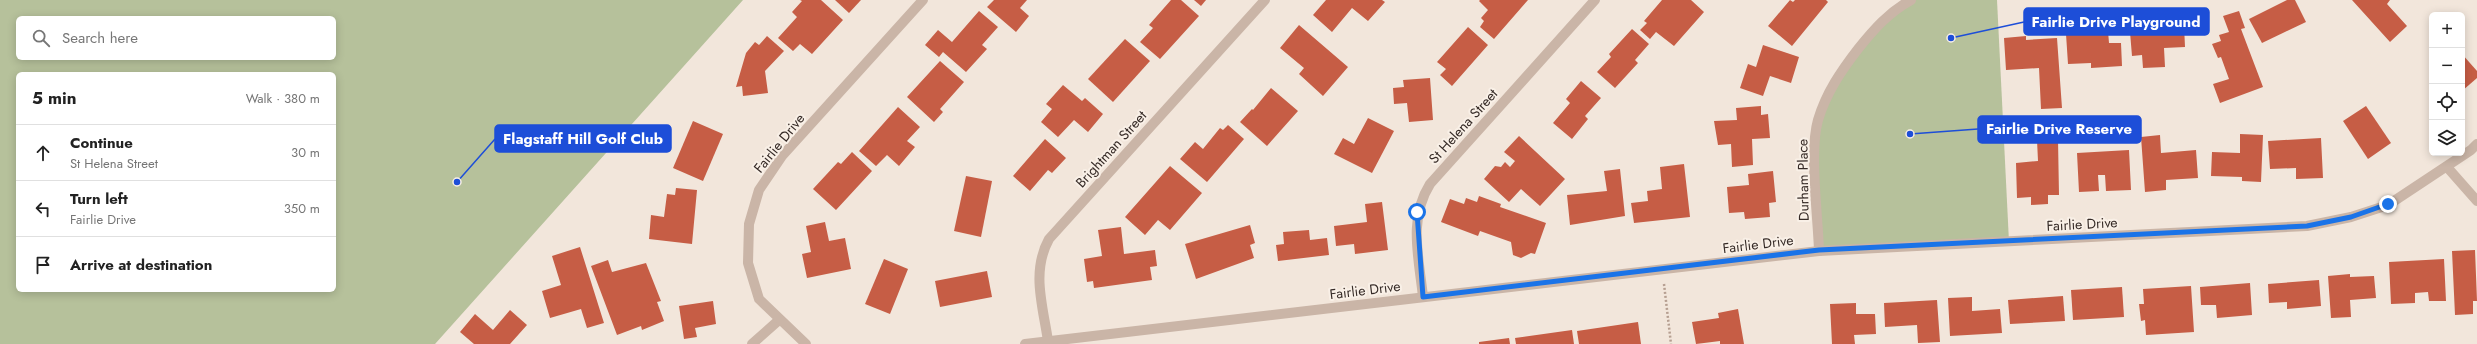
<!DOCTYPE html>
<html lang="en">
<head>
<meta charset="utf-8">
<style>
  :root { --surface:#fff; --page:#f2f2f2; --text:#222; --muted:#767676; --line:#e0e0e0 }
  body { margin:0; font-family:Jost,sans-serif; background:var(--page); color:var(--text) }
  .controls { position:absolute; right:12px; top:12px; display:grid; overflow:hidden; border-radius:6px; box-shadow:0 2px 10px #0003 }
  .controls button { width:36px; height:36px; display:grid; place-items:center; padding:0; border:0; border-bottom:1px solid var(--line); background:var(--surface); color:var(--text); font:20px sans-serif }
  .stop { position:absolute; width:12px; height:12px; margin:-9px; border:3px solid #1a73e8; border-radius:50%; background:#fff }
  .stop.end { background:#1a73e8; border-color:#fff; box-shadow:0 1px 4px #0008 }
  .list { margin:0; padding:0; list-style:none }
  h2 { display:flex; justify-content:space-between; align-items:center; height:52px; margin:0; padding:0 16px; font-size:17px }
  h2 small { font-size:13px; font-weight:400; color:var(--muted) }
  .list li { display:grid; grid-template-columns:26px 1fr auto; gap:12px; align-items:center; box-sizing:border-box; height:56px; padding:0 16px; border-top:1px solid var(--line) }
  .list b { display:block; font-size:15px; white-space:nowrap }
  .list p { margin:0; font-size:13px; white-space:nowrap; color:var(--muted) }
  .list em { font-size:13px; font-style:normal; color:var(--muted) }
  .icon { flex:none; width:22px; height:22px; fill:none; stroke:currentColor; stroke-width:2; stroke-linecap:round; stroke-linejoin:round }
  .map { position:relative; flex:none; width:2477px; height:344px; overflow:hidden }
  .search { position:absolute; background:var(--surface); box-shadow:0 2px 10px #0003; left:16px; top:16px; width:320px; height:44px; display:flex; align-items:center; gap:10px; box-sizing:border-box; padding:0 14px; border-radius:6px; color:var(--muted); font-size:15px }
  .panel { position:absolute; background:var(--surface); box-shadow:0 2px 10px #0003; left:16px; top:72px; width:320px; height:220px; border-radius:6px }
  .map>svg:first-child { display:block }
  .green { fill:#b6c19b; fill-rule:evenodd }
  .building { fill:#c65d45 }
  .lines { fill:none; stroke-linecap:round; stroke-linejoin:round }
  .path { stroke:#b69f91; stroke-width:2.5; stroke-dasharray:2 2; stroke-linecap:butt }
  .minor { stroke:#cab5a7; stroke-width:10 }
  .route { stroke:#1a73e8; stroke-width:5 }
  .labels { text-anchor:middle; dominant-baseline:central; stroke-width:4; stroke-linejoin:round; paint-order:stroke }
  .street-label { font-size:14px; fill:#362b27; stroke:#f9f0e7 }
  .leader { fill:none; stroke:#1d4ed8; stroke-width:1.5 }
  .callout-dot { fill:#1d4ed8; stroke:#f9f0e7; stroke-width:1.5 }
  .callout { fill:#1d4ed8; stroke:#1d4ed8; stroke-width:1.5 }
  .callout-label { font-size:15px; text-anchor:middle; font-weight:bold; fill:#fff }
</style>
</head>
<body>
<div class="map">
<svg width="2477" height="344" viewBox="0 0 2477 344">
  <rect width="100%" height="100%" fill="#f2e6db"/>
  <g class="green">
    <path d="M0,0h743l-308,344h-435zM18,18h316v40h-316zM18,74h316v216h-316z"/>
    <polygon points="1911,0 1997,0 2009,242 1819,251 1814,146 1827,96 1876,26"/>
  </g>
  <g class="building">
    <polygon points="800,0 821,0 843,20 812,54 800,44 793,51 778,38 797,17 792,12 802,1"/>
    <polygon points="835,0 861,0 849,13"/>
    <polygon points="994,0 1027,0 1020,8 1029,16 1016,32 987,7"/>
    <polygon points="1171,0 1181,0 1199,16 1160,59 1140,42 1153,28 1149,25"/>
    <polygon points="1194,0 1206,0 1201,6"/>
    <polygon points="1326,0 1382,0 1385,2 1368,21 1352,8 1332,32 1313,15"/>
    <polygon points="1480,0 1528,0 1494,39 1480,27 1484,21 1481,18 1488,10 1479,1"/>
    <polygon points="1662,0 1691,0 1704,12 1674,46 1656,32 1650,39 1640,30 1647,23 1644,21"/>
    <polygon points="1790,0 1793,2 1795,0 1826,0 1828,2 1792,46 1768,26"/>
    <polygon points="2287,0 2295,0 2306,22 2262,43 2249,19"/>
    <polygon points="2352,0 2390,0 2387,4 2407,26 2390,42"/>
    <polygon points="979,11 998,27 982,45 987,49 966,72 943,52 939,57 925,45 938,30 952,42"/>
    <polygon points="2239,11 2245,28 2241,29 2263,87 2220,103 2213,84 2229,79 2221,57 2218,58 2212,44 2221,41 2219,35 2229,32 2223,16"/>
    <polygon points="1299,25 1348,67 1323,96 1299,74 1304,68 1280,48"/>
    <polygon points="2184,25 2185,47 2164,48 2165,67 2143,68 2142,55 2132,56 2130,32 2160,30 2160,26"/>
    <polygon points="1468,27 1488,45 1452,86 1440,75 1446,69 1437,62"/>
    <polygon points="1632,29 1649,44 1635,60 1638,63 1615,88 1597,72 1611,57 1609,54"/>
    <polygon points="2108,31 2109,43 2121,43 2122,66 2091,68 2091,63 2068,64 2066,34"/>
    <polygon points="767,36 784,51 765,71 768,93 743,96 742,86 736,87 746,53 755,42 759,45"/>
    <polygon points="2026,36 2026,40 2057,38 2062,108 2041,109 2039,68 2006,70 2004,38"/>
    <polygon points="1125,39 1150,61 1113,102 1088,79"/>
    <polygon points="1763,45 1799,57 1791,83 1770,76 1763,96 1740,88 1748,64 1756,67"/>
    <polygon points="2462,54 2477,71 2477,78 2462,91"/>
    <polygon points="940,61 964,82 940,109 943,112 934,122 907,97"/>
    <polygon points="1430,78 1433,120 1409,122 1407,103 1394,104 1393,88 1404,87 1403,80"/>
    <polygon points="1581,81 1601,98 1585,116 1588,119 1572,139 1553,123 1570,103 1566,99"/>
    <polygon points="1063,85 1082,101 1085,98 1103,114 1088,132 1074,120 1058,137 1041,122 1052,109 1046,104"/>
    <polygon points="1271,88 1298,111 1267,146 1240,122 1252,109 1253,110"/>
    <polygon points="1761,106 1761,115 1768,114 1770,138 1752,139 1753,165 1732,167 1731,144 1718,145 1714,121 1737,120 1736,108"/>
    <polygon points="2366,106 2391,143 2368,159 2343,121"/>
    <polygon points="898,107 920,127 907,141 915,147 899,166 887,155 876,166 859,151"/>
    <polygon points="1368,118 1394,131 1372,173 1334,154 1343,138 1354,144"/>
    <polygon points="693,121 723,134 703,181 673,168"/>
    <polygon points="1228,125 1244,139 1207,182 1180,159 1195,142 1203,149 1220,128 1223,130"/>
    <polygon points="2240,134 2263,135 2261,182 2242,181 2242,177 2211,176 2212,152 2240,153"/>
    <polygon points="2160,135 2161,153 2196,150 2198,178 2166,180 2166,190 2145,192 2141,137"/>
    <polygon points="1519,136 1565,179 1540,206 1521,189 1509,202 1484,179 1495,166 1501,167 1505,162 1510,167 1515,161 1504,152"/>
    <polygon points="2321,138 2323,178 2296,179 2296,168 2270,169 2268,141"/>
    <polygon points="1045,139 1066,158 1052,173 1048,170 1030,191 1013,176"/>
    <polygon points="2058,139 2059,195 2048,195 2048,204 2031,205 2031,197 2017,198 2016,163 2038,161 2037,140"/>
    <polygon points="2129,150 2131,190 2106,191 2105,175 2098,175 2099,191 2079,192 2077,153"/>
    <polygon points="852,152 872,171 836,210 813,189 838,162 841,164"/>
    <polygon points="1684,164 1690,217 1634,223 1631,203 1648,201 1647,191 1662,189 1660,167"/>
    <polygon points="1170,166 1202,193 1170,230 1158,220 1145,235 1125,217"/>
    <polygon points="1620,169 1625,216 1570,225 1567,195 1607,191 1604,171"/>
    <polygon points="1773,171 1776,202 1769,203 1770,217 1745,219 1744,212 1729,213 1727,187 1749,185 1748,174"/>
    <polygon points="966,176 992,181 981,237 954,231"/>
    <polygon points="676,188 697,190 692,244 649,239 651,215 664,217 667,194 675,195"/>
    <polygon points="1479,196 1501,204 1500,207 1546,223 1535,254 1531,253 1521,258 1513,255 1511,242 1480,231 1478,236 1441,222 1450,199 1464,204 1466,198 1477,202"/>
    <polygon points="1382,202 1388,250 1355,254 1354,244 1336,246 1334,226 1367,222 1365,204"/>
    <polygon points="825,222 829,241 845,238 851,269 807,278 802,254 811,252 806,226"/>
    <polygon points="1250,225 1255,243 1250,245 1254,258 1196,279 1185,244"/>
    <polygon points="1121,227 1124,254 1155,250 1157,266 1150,267 1152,280 1094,288 1093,281 1087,282 1084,259 1102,256 1098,230"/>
    <polygon points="1309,230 1310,240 1327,238 1329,255 1278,261 1276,245 1284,244 1283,232"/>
    <polygon points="580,247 604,323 587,328 581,309 550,318 542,291 561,285 552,256"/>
    <polygon points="2475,250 2477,301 2473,301 2473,314 2455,315 2452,251"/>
    <polygon points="884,259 908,269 890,314 865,304"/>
    <polygon points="2444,259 2446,301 2429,301 2428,292 2415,293 2415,303 2391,304 2389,262"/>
    <polygon points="608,260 612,272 646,263 661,301 657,302 664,321 642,330 641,326 617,335 591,266"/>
    <polygon points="987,271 992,297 940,307 935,281"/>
    <polygon points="2350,274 2350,277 2374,276 2376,298 2350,300 2351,317 2331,318 2328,276"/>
    <polygon points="2319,280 2321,306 2287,309 2287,302 2269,303 2268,284"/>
    <polygon points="2250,283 2252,315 2217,318 2216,305 2201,305 2200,287"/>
    <polygon points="2191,286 2194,332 2146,335 2145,320 2141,321 2139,304 2144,304 2143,289"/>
    <polygon points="2122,287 2124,317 2073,320 2071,290"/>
    <polygon points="2063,296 2065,321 2010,324 2008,300"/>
    <polygon points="1972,297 1972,311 2000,309 2002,333 1950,336 1948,298"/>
    <polygon points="1937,300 1940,342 1918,343 1917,325 1885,327 1884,303"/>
    <polygon points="713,301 716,324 695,328 697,337 684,339 679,306"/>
    <polygon points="1856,303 1856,314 1875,314 1876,334 1854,335 1855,344 1832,344 1830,304"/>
    <polygon points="1738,309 1744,344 1720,344 1720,341 1696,344 1692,322 1719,318 1718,313"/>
    <polygon points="510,310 527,325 510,344 474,344 460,332 475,314 493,330"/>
    <polygon points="1638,322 1641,344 1579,344 1577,331"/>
    <polygon points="1572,330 1574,344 1516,344 1515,338"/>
    <polygon points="1509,338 1510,344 1479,344 1479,342"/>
  </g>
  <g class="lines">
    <polyline class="path" points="1664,284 1671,344"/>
    <g class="minor">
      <polyline points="2447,167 2477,201"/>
      <path d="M1819,251c-1,-35 -10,-100 -1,-131 8,-27 23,-49 40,-71 16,-20 31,-37 53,-49"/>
      <path d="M1423,297c-4,-39 -15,-78 7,-113l165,-184"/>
      <path d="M1048,341c-5,-35 -17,-69 1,-102l216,-239"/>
      <polyline points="752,344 779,320"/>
      <polyline points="806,344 759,299 748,263 749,224 759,190 782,156 923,0"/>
      <polyline points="1025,344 1819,251 2307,226 2351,217 2388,205 2471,150 2477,144"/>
    </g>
  </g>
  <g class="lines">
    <polyline class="route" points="1417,212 1423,297 1819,250 2307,226 2351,217 2388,204"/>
  </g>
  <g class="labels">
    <g class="street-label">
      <text transform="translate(1463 126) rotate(-48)">St Helena Street</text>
      <text transform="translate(779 143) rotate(-51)">Fairlie Drive</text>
      <text transform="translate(1111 149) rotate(-48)">Brightman Street</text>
      <text transform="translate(1803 180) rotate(-91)">Durham Place</text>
      <text transform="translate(2082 224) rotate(-3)">Fairlie Drive</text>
      <text transform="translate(1758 244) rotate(-7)">Fairlie Drive</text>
      <text transform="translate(1365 290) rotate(-7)">Fairlie Drive</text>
    </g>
  </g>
  <path class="leader" d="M1951 38L2024 22M1910 134L1978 129M457 182L495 139"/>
  <g class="callout-dot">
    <circle cx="1951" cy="38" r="4"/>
    <circle cx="1910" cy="134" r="4"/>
    <circle cx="457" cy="182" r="4"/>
  </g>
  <g class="callout">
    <rect x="2024" y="8" width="185" height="27" rx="4"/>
    <rect x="1978" y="116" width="163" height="27" rx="4"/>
    <rect x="495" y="125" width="176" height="27" rx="4"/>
  </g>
  <g class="callout-label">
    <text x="2116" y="27">Fairlie Drive Playground</text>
    <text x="2059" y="134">Fairlie Drive Reserve</text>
    <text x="583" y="144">Flagstaff Hill Golf Club</text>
  </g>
</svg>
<div class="controls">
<button>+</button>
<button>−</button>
<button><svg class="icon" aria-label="locate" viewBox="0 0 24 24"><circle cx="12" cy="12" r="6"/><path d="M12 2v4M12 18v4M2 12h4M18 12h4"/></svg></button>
<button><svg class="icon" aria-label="layers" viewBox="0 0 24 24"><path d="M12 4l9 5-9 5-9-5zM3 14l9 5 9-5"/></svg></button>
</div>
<div class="stop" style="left:1417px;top:212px"></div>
<div class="stop end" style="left:2388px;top:204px"></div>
<div class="search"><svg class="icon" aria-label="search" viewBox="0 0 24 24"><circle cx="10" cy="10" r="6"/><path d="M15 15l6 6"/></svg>Search here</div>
<section class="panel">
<h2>5 min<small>Walk · 380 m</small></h2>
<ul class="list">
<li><svg class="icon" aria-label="ahead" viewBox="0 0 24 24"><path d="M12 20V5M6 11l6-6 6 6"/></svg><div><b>Continue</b><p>St Helena Street</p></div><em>30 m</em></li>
<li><svg class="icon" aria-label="left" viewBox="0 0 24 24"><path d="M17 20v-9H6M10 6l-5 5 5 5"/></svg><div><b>Turn left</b><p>Fairlie Drive</p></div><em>350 m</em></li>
<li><svg class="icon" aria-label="arrive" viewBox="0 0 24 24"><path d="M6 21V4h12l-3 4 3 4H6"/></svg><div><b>Arrive at destination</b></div></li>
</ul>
</section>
</div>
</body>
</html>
